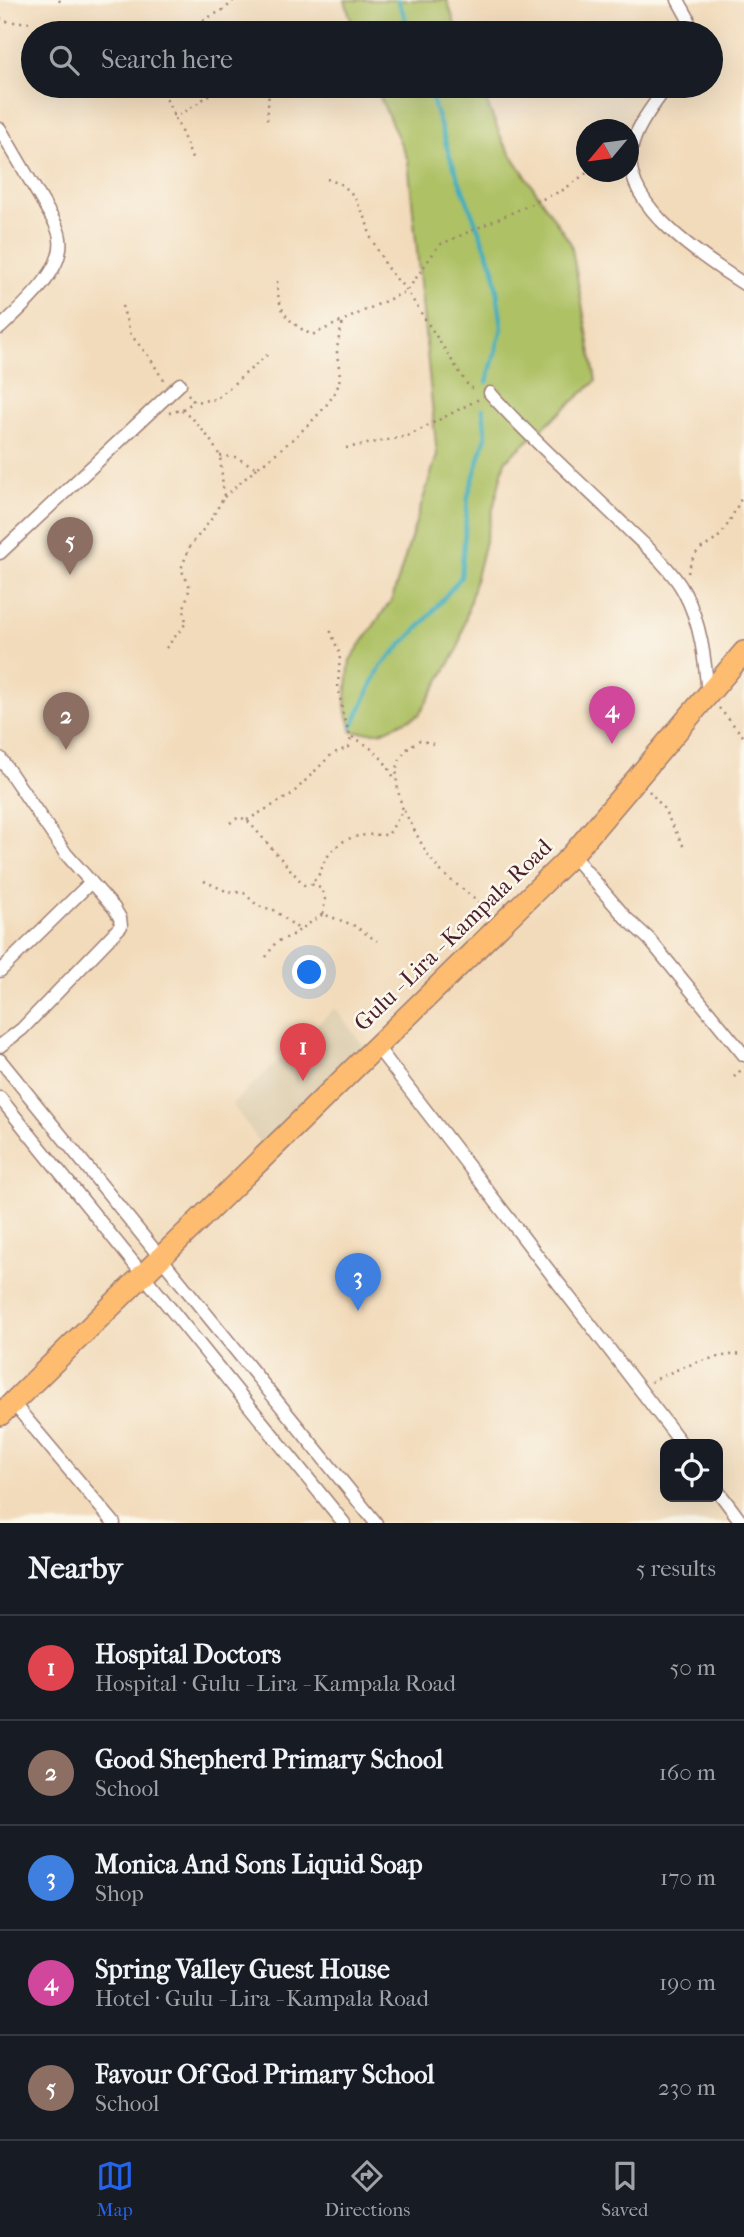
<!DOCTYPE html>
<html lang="en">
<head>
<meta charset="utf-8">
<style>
  :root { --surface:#171b24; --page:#20242c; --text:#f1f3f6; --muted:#9ea1a6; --line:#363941; --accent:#2563eb }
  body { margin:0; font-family:"IM FELL French Canon",serif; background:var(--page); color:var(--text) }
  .controls { position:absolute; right:21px; bottom:21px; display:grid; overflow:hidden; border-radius:14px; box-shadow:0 7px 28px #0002 }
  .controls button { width:63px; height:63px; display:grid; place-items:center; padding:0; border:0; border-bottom:2px solid var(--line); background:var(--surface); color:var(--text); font:35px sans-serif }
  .compass { position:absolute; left:576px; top:119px; width:63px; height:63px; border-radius:50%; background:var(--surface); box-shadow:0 7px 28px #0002; rotate:241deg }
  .you { position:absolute; left:310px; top:973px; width:24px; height:24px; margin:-18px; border:5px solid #fff; border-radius:50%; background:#1a73e8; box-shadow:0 0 0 10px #1a73e833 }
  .badge { display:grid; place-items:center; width:46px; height:46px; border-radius:50%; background:var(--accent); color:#fff; font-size:23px; font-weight:700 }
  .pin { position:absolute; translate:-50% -58px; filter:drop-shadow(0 2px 4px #0008) }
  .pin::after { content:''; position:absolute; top:37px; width:24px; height:21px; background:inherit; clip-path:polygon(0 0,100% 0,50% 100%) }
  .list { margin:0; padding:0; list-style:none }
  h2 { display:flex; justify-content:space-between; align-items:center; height:91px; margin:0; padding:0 28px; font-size:30px }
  h2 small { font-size:23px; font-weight:400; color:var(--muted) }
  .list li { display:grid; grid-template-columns:46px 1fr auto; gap:21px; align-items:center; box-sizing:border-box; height:105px; padding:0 28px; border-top:2px solid var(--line) }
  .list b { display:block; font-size:26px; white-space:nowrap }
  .list p { margin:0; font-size:23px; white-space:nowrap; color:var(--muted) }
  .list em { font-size:23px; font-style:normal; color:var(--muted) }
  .icon { flex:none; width:38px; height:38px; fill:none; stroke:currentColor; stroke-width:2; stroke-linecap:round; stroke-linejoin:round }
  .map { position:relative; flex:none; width:744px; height:1523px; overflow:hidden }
  .search { position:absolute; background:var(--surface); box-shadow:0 7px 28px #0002; left:21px; right:21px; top:21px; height:77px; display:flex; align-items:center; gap:18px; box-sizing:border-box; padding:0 24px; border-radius:38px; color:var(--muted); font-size:26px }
  .sheet { height:616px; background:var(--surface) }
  nav { display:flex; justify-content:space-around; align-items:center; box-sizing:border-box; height:98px; border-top:2px solid var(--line); background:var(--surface); font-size:19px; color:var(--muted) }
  nav a { display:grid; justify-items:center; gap:4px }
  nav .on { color:var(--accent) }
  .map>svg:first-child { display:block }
  .built { fill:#decfb1 }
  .green { fill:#aec165; stroke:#7c7048; stroke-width:2 }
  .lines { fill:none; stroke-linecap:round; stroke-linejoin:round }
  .stream { stroke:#3faeba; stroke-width:4.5 }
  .street-casing { stroke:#9e7d73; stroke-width:15 }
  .primary-casing { stroke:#9e7d73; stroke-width:24 }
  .path { stroke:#9e7d73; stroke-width:2.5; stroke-dasharray:2 5; stroke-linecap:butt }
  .street { stroke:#fff; stroke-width:12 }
  .primary { stroke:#fdbc70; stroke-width:21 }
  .labels { text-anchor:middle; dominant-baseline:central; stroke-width:5; stroke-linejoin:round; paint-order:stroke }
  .street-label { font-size:23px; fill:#4a1f2b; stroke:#fbf7ec }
</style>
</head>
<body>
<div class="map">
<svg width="744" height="1523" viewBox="0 0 744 1523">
  <rect width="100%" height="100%" fill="#fbf7ec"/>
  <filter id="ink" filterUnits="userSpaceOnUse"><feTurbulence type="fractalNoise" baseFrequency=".0143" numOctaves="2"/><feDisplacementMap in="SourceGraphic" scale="14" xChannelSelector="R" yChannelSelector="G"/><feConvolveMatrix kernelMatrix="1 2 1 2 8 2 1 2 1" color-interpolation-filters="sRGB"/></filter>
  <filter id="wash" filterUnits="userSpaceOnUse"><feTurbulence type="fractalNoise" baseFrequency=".00686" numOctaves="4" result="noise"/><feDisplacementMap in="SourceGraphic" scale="28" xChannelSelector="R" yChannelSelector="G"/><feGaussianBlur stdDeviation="1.57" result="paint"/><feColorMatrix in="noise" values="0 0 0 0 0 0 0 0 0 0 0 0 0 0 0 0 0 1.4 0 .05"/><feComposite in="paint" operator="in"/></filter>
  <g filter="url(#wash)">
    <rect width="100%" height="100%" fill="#f2dbbb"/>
    <polygon class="built" points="335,1008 373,1059 271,1158 232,1104"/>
    <g class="green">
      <polygon points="345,0 447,0 458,33 355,33"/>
      <polygon points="375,86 480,86 503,142 571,244 596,381 505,461 458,649 419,715 381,732 352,732 345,705 350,660 392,599 437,455 408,160"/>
    </g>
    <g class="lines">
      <g class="stream">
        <polyline points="398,0 411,33"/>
        <polyline points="428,86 450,157 494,269 502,328 487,382"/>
        <polyline points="352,727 381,666 424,622 461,577 468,496 486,436 483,409"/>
      </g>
    </g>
  </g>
  <g filter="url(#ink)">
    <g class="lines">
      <defs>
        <g id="street">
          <polyline points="678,0 688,18 689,33"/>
          <path d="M667,86c-13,19 -32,41 -36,65 -9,55 74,108 113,133"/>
          <path d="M0,129l55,94c2,5 5,11 5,16 5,32 -40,69 -60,89"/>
          <path d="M490,393c44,50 94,92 141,139 17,16 42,39 53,60 17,31 21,68 24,103"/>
          <polyline points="0,553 180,384"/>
          <polyline points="0,758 66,854 114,908 120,918 121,926 22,1029 0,1046"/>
          <polyline points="572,855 626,918 649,939 744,1055"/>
          <polyline points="0,971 91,882"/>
          <polyline points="377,1047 682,1444"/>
          <polyline points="0,1060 376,1523"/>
          <polyline points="0,1098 344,1523"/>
          <polyline points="13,1403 114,1523"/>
          <polyline points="718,1491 742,1523"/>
        </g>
        <polyline id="primary" points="0,1415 572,855 744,652"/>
      </defs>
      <use href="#street" class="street-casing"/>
      <use href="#primary" class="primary-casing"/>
      <g class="path">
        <polyline points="59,0 61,3"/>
        <polyline points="0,18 9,22 29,22"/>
        <polyline points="178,33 225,9 234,0"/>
        <path d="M161,86c10,25 22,47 31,73"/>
        <polyline points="263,86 269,90 267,123"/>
        <polyline points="172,115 182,114 222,86"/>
        <polyline points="327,179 343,185 353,195 365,217 371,238 388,269 407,291 469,387 477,390"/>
        <path d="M277,281c1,30 9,40 35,54l95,-44 32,-46 124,-55 25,-18"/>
        <polyline points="122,306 131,335 150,358 162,378 166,380"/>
        <polyline points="188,394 194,402 216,399 267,355"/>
        <polyline points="169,413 181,410 194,402"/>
        <polyline points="346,448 408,436 481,398"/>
        <path d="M220,456l15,1 22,11c21,-16 77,-60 82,-86 2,-8 -1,-19 -2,-28 0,-11 3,-21 6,-32"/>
        <polyline points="224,497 257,468"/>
        <path d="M688,573c8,-33 19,-21 34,-40 9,-12 14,-26 22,-39"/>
        <polyline points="166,648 186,623 184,608 190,587 181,569 190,546 210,521 224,497 220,456 209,438 194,420 181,410"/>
        <polyline points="719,708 744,737"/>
        <path d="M352,737c21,10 33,22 43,43"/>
        <polyline points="649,791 662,806 684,847"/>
        <path d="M404,811c12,21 23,48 41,64 16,15 33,21 42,41"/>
        <polyline points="247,820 291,795 332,754 349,747 351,737 344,719 338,686 340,655 329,627"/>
        <polyline points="230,823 239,817 247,820 304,885 311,884"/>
        <polyline points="204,881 226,891 244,893 258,906 274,910 300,930"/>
        <path d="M323,914l2,-15 -3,-10 -11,-5c13,-13 9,-17 17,-28 15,-22 37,-22 60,-21l15,-25c-8,-29 -14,-53 17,-70l13,4"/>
        <polyline points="266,957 276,942 291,936 323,914 353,925 377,941"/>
        <polyline points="734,1077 744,1067"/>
        <path d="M651,1382c28,-15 61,-27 93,-28"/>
      </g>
      <use href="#street" class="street"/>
      <use href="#primary" class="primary"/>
    </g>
  </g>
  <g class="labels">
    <g class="street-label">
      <text transform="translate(453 935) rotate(-44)">Gulu - Lira - Kampala Road</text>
    </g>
  </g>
</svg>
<div class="controls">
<button><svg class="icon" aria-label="locate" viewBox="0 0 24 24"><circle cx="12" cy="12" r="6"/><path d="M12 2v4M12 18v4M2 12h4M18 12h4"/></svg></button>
</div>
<svg class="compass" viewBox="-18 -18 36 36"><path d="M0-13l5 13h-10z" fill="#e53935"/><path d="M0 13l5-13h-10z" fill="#9ea1a6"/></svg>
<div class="you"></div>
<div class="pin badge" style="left:303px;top:1081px;background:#e0444e">1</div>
<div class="pin badge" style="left:66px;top:750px;background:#8d6e63">2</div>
<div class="pin badge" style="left:358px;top:1311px;background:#3f7fe0">3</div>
<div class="pin badge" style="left:612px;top:744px;background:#d1479c">4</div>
<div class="pin badge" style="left:70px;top:575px;background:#8d6e63">5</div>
<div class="search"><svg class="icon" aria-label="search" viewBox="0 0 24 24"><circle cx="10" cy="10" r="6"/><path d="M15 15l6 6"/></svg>Search here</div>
</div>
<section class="sheet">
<h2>Nearby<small>5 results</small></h2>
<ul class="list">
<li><span class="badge" style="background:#e0444e">1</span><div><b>Hospital Doctors</b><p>Hospital · Gulu - Lira - Kampala Road</p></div><em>50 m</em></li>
<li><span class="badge" style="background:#8d6e63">2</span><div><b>Good Shepherd Primary School</b><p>School</p></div><em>160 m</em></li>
<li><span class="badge" style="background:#3f7fe0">3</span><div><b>Monica And Sons Liquid Soap</b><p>Shop</p></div><em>170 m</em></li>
<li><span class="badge" style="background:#d1479c">4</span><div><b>Spring Valley Guest House</b><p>Hotel · Gulu - Lira - Kampala Road</p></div><em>190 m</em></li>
<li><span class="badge" style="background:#8d6e63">5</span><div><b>Favour Of God Primary School</b><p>School</p></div><em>230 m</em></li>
</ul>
</section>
<nav>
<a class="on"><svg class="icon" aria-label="map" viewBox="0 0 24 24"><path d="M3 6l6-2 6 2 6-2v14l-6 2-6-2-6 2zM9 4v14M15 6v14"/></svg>Map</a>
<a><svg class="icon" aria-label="directions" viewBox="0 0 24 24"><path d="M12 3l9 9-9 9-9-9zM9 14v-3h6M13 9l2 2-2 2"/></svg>Directions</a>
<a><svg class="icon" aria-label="saved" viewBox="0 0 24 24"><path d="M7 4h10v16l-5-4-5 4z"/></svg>Saved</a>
</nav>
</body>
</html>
